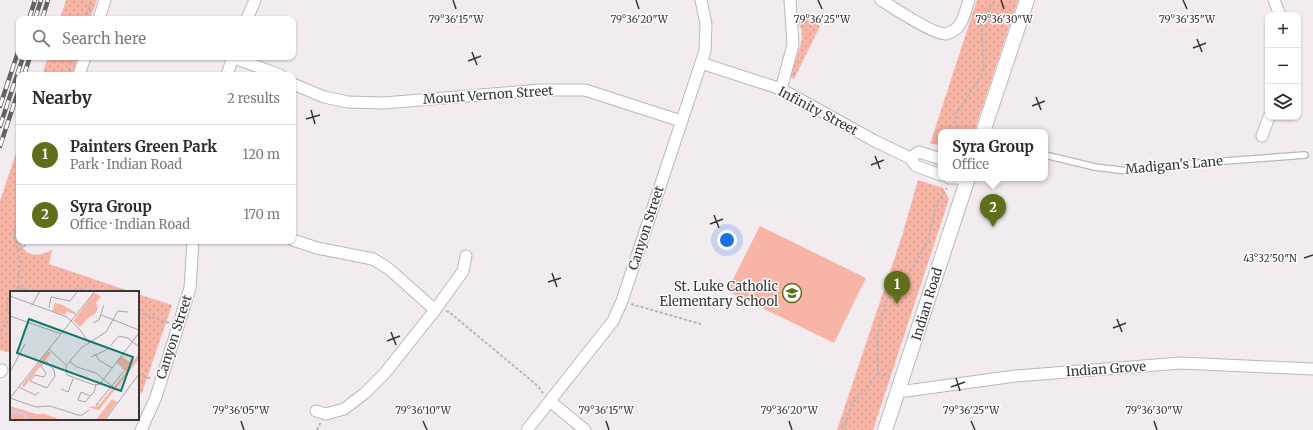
<!DOCTYPE html>
<html lang="en">
<head>
<meta charset="utf-8">
<style>
  :root { --surface:#fff; --page:#f2f2f3; --text:#2b2b33; --muted:#7c7c81; --line:#e1e1e2; --accent:#5f6e1a }
  body { margin:0; font-family:Merriweather,serif; background:var(--page); color:var(--text) }
  .controls { position:absolute; right:12px; top:12px; display:grid; overflow:hidden; border-radius:8px; box-shadow:0 1px 3px #0004 }
  .controls button { width:36px; height:36px; display:grid; place-items:center; padding:0; border:0; border-bottom:1px solid var(--line); background:var(--surface); color:var(--text); font:20px sans-serif }
  .you { position:absolute; left:727px; top:240px; width:14px; height:14px; margin:-10px; border:3px solid #fff; border-radius:50%; background:#1a73e8; box-shadow:0 0 0 6px #1a73e833 }
  .badge { display:grid; place-items:center; width:26px; height:26px; border-radius:50%; background:var(--accent); color:#fff; font-size:13px; font-weight:700 }
  .pin { position:absolute; translate:-50% -33px; filter:drop-shadow(0 1px 2px #0008) }
  .pin::after { content:''; position:absolute; top:21px; width:14px; height:12px; background:inherit; clip-path:polygon(0 0,100% 0,50% 100%) }
  .popup { position:absolute; left:938px; top:129px; width:110px; height:52px; box-sizing:border-box; display:grid; place-content:center; border-radius:8px; background:var(--surface); filter:drop-shadow(0 1px 3px #0005); font-size:13px; white-space:nowrap; color:var(--muted) }
  .popup b { font-size:15px; color:var(--text) }
  .popup::after { content:''; position:absolute; left:50%; top:100%; margin-left:-8px; border:8px solid transparent; border-top-color:var(--surface) }
  .list { margin:0; padding:0; list-style:none }
  h2 { display:flex; justify-content:space-between; align-items:center; height:52px; margin:0; padding:0 16px; font-size:17px }
  h2 small { font-size:13px; font-weight:400; color:var(--muted) }
  .list li { display:grid; grid-template-columns:26px 1fr auto; gap:12px; align-items:center; box-sizing:border-box; height:60px; padding:0 16px; border-top:1px solid var(--line) }
  .list b { display:block; font-size:15px; white-space:nowrap }
  .list p { margin:0; font-size:13px; white-space:nowrap; color:var(--muted) }
  .list em { font-size:13px; font-style:normal; color:var(--muted) }
  .icon { flex:none; width:22px; height:22px; fill:none; stroke:currentColor; stroke-width:2; stroke-linecap:round; stroke-linejoin:round }
  .map { position:relative; flex:none; width:1313px; height:430px; overflow:hidden }
  .search { position:absolute; background:var(--surface); box-shadow:0 1px 3px #0004; left:16px; top:16px; width:280px; height:44px; display:flex; align-items:center; gap:10px; box-sizing:border-box; padding:0 14px; border-radius:8px; color:var(--muted); font-size:15px }
  .panel { position:absolute; background:var(--surface); box-shadow:0 1px 3px #0004; left:16px; top:72px; width:280px; height:172px; border-radius:8px }
  .map>svg:first-child { display:block }
  .green { fill:#f8b4a4 }
  .park { fill:url(#park-dots) }
  .lines { fill:none; stroke-linecap:round; stroke-linejoin:round }
  .service-casing { stroke:#bdb7bb; stroke-width:8 }
  .minor-casing { stroke:#bdb7bb; stroke-width:13 }
  .tertiary-casing { stroke:#bdb7bb; stroke-width:16 }
  .path { stroke:#bab5b8; stroke-width:2; stroke-dasharray:3 2; stroke-linecap:butt }
  .service { stroke:#fff; stroke-width:5.5 }
  .minor { stroke:#fff; stroke-width:11 }
  .tertiary { stroke:#fff; stroke-width:14 }
  .rail-casing { stroke:#656264; stroke-width:4.5 }
  .rail { stroke:#fff; stroke-width:3; stroke-dasharray:9; stroke-linecap:butt }
  .ticks { fill:none; stroke:#393739; stroke-width:1.5 }
  .labels { text-anchor:middle; dominant-baseline:central; stroke-width:3; stroke-linejoin:round; paint-order:stroke }
  .street-label { font-size:13px; fill:#393739; stroke:#fff }
  .poi-label { font-size:13px; fill:#393739; stroke:#fff; text-anchor:end }
  .inset-river { fill:none; stroke:#c9cef3; stroke-width:2 }
  .inset-road { fill:none; stroke:#a8a4a7; stroke-width:1 }
  .view { fill:#0f766e; fill-opacity:0.15; stroke:#0f766e; stroke-width:2 }
  .inset-edge { fill:none; stroke:#393739; stroke-width:2 }
  .ticks-label { font-size:10px; text-anchor:middle; fill:#393739; stroke:#fff; stroke-width:3; stroke-linejoin:round; paint-order:stroke }
</style>
</head>
<body>
<div class="map">
<svg width="1313" height="430" viewBox="0 0 1313 430">
  <defs>
    <pattern id="park-dots" width="8" height="8" patternUnits="userSpaceOnUse"><rect width="8" height="8" fill="#f8b4a4"/><path d="M2 2h.1M6 6h.1" fill="none" stroke="#d59b8e" stroke-width="1.8" stroke-linecap="round"/></pattern>
  </defs>
  <rect width="100%" height="100%" fill="#f2ecf0"/>
  <polygon class="green" points="760,226 866,278 834,343 727,291"/>
  <g class="park">
    <polygon points="66,0 97,0 90,19 60,19"/>
    <polygon points="977,0 1018,0 974,132 941,132 941,145 930,144"/>
    <path d="M794,11l26,15 -26,53 -5,-3c5,-15 16,-32 12,-48 -3,-7 -6,-8 -7,-17z"/>
    <polygon points="48,57 78,57 72,75 42,75"/>
    <path d="M19,144v90c2,20 14,26 33,16l-3,14 83,28h-121v61l-11,-3v-149z"/>
    <polygon points="918,180 943,188 949,199 873,430 837,430 902,236"/>
    <polygon points="138,294 172,305 142,393 138,392"/>
  </g>
  <g class="lines">
    <defs>
      <polyline id="service" points="1045,155 1095,167 1127,171 1185,164 1305,155"/>
      <g id="minor">
        <path d="M881,0c11,7 53,35 65,34 3,-1 9,-4 11,-6 7,-7 9,-19 12,-28"/>
        <polyline points="1274,0 1280,15"/>
        <polyline points="99,19 105,0"/>
        <polyline points="247,19 255,0"/>
        <polyline points="232,57 280,75"/>
        <polyline points="701,63 781,89 873,140 910,158 916,166 941,175"/>
        <polyline points="79,75 85,57"/>
        <polyline points="227,75 233,57"/>
        <polyline points="293,84 324,97 348,102 384,103 540,90 585,90 681,121"/>
        <polyline points="781,89 793,45 790,0"/>
        <polyline points="1262,136 1269,117"/>
        <polyline points="910,158 919,152 941,159"/>
        <polyline points="949,178 964,178"/>
        <polyline points="293,240 317,248 373,259 389,269 435,310"/>
        <polyline points="0,372 2,370"/>
        <polyline points="899,390 906,391 1015,376 1181,363 1313,369"/>
        <polyline points="551,402 585,430"/>
        <polyline points="316,411 326,414 344,409 365,393 385,373 435,310 463,271 466,256"/>
        <polyline points="141,430 156,397 190,288 193,241"/>
        <polyline points="527,430 613,321 622,301 705,51 706,24 701,0"/>
      </g>
      <g id="tertiary">
        <polyline points="983,132 1027,0"/>
        <polyline points="885,430 968,178"/>
      </g>
    </defs>
    <use href="#service" class="service-casing"/>
    <use href="#minor" class="minor-casing"/>
    <use href="#tertiary" class="tertiary-casing"/>
    <g class="path">
      <polyline points="85,19 92,0"/>
      <polyline points="67,75 73,57"/>
      <polyline points="961,132 955,122 956,114 981,76 984,68 981,25 995,0"/>
      <polyline points="19,250 31,241"/>
      <polyline points="18,288 20,260 14,235 19,217"/>
      <polyline points="13,292 18,288 37,292"/>
      <polyline points="64,292 79,288 95,292"/>
      <path d="M11,293c-6,9 -5,16 0,24"/>
      <polyline points="631,304 701,324"/>
      <polyline points="446,311 449,312 538,386 543,393"/>
      <polyline points="138,312 169,323"/>
      <polyline points="0,331 11,317"/>
      <polyline points="878,373 890,377"/>
      <polyline points="138,374 152,379"/>
      <polyline points="317,430 321,422"/>
      <polyline points="843,430 853,402 868,387 878,373 877,336 887,299 905,281 928,240 937,203 947,188"/>
    </g>
    <use href="#service" class="service"/>
    <use href="#minor" class="minor"/>
    <use href="#tertiary" class="tertiary"/>
    <defs>
      <g id="rail">
        <polyline points="29,19 35,0"/>
        <polyline points="35,19 41,0"/>
        <polyline points="42,19 48,0"/>
        <polyline points="24,75 30,57"/>
        <polyline points="0,106 19,49"/>
        <polyline points="0,126 23,57"/>
        <polyline points="0,146 19,89"/>
      </g>
    </defs>
    <use href="#rail" class="rail-casing"/>
    <use href="#rail" class="rail"/>
  </g>
  <path class="ticks" d="M453,0l3,9M636,0l3,9M818,0l4,9M1001,0l3,9M1183,0l4,9M1197,39l5,13M1193,48l13,-5M472,52l5,13M468,61l13,-5M1036,97l5,13M1032,106l13,-5M311,110l4,14M306,119l14,-4M875,156l5,13M871,165l13,-5M714,215l5,13M710,224l13,-5M1304,258l9,-3M552,273l5,14M548,282l13,-4M1117,319l5,13M1113,328l13,-5M391,332l5,13M387,341l13,-5M956,378l4,13M951,387l14,-5M241,421l3,9M423,421l4,9M606,421l3,9M789,421l3,9M971,421l4,9M1154,421l3,9"/>
  <defs>
    <symbol id="school-ring" viewBox="-11 -11 22 22"><circle r="9.5" fill="#fff" stroke="#5f6e1a" stroke-width="1.5"/><path d="M0-5L7-2L0 1L-7-2ZM-4 1L0 2.5L4 1V4Q0 6-4 4Z" fill="#5f6e1a"/></symbol>
  </defs>
  <g fill-rule="evenodd">
    <use href="#school-ring" x="781" y="282" width="22" height="22"/>
  </g>
  <g class="labels">
    <g class="street-label">
      <text transform="translate(488 95) rotate(-4)">Mount Vernon Street</text>
      <text transform="translate(818 111) rotate(28)">Infinity Street</text>
      <text transform="translate(1174 165) rotate(-5)">Madigan's Lane</text>
      <text transform="translate(646 228) rotate(-72)">Canyon Street</text>
      <text transform="translate(927 304) rotate(-73)">Indian Road</text>
      <text transform="translate(174 337) rotate(-72)">Canyon Street</text>
      <text transform="translate(1106 369) rotate(-4)">Indian Grove</text>
    </g>
    <g class="poi-label">
      <text x="778" y="286">St. Luke Catholic<tspan x="778" dy="15">Elementary School</tspan></text>
    </g>
  </g>
  <g transform="translate(10 291)">
    <rect width="129" height="129" fill="#f2ecf0"/>
    <path d="M0,115l26,8h9l16,6h-50z" fill="#f8b4a4"/>
    <path d="M84,2l7,3 -5,7 2,5 -3,6 -7,4 -8,9 -7,-6zM45,12l8,2 13,8 -1,2 -8,-4 -2,4 -13,-4zM38,60l3,2 -27,34 -2,-2zM129,63v5l-40,51 -11,-3 10,-1 28,-34 -10,-10 5,-6 10,7zM102,108l5,3 -13,18h-8z" fill="#f8b4a4"/>
    <path class="inset-river" d="M0,121l12,1 7,7"/>
    <path class="inset-road" d="M0,5l57,21 14,14 8,12M22,14l8,-14M39,17l2,-11 19,4 8,-10M118,21l-10,-1 -12,21 -25,16 -15,18 1,9 27,10 6,-1 39,-51M91,24l38,15M0,25l51,18M83,32l6,-3 5,-15M100,55l9,-10 9,2 11,9M39,58l18,17M85,63l4,6 13,8M81,66l17,-8M36,70l8,9 1,6 -8,12 -17,-7 5,-6 9,2 2,-4 -5,-7zM60,71l7,5 19,6 17,14M0,81l15,-28M9,96l16,8 4,-3M51,98l7,3 5,-13M80,105l-9,-4 -3,8 7,2 9,-10 2,-7M0,107l85,-107M0,107l26,9 14,-1 28,9h4l7,-5M88,113l-2,1 28,-34M95,129l34,-46"/>
    <path class="view" d="M19,28l104,38 -12,34 -104,-38z"/>
    <rect width="129" height="129" class="inset-edge"/>
  </g>
  <g class="ticks-label">
    <text x="456" y="23">79°36'15"W</text>
    <text x="639" y="23">79°36'20"W</text>
    <text x="822" y="23">79°36'25"W</text>
    <text x="1004" y="23">79°36'30"W</text>
    <text x="1187" y="23">79°36'35"W</text>
    <text x="1270" y="262">43°32'50"N</text>
    <text x="241" y="414">79°36'05"W</text>
    <text x="423" y="414">79°36'10"W</text>
    <text x="606" y="414">79°36'15"W</text>
    <text x="789" y="414">79°36'20"W</text>
    <text x="971" y="414">79°36'25"W</text>
    <text x="1154" y="414">79°36'30"W</text>
  </g>
</svg>
<div class="controls">
<button>+</button>
<button>−</button>
<button><svg class="icon" aria-label="layers" viewBox="0 0 24 24"><path d="M12 4l9 5-9 5-9-5zM3 14l9 5 9-5"/></svg></button>
</div>
<div class="you"></div>
<div class="pin badge" style="left:897px;top:304px">1</div>
<div class="pin badge" style="left:993px;top:227px">2</div>
<div class="popup"><b>Syra Group</b>Office</div>
<div class="search"><svg class="icon" aria-label="search" viewBox="0 0 24 24"><circle cx="10" cy="10" r="6"/><path d="M15 15l6 6"/></svg>Search here</div>
<section class="panel">
<h2>Nearby<small>2 results</small></h2>
<ul class="list">
<li><span class="badge">1</span><div><b>Painters Green Park</b><p>Park · Indian Road</p></div><em>120 m</em></li>
<li><span class="badge">2</span><div><b>Syra Group</b><p>Office · Indian Road</p></div><em>170 m</em></li>
</ul>
</section>
</div>
</body>
</html>
